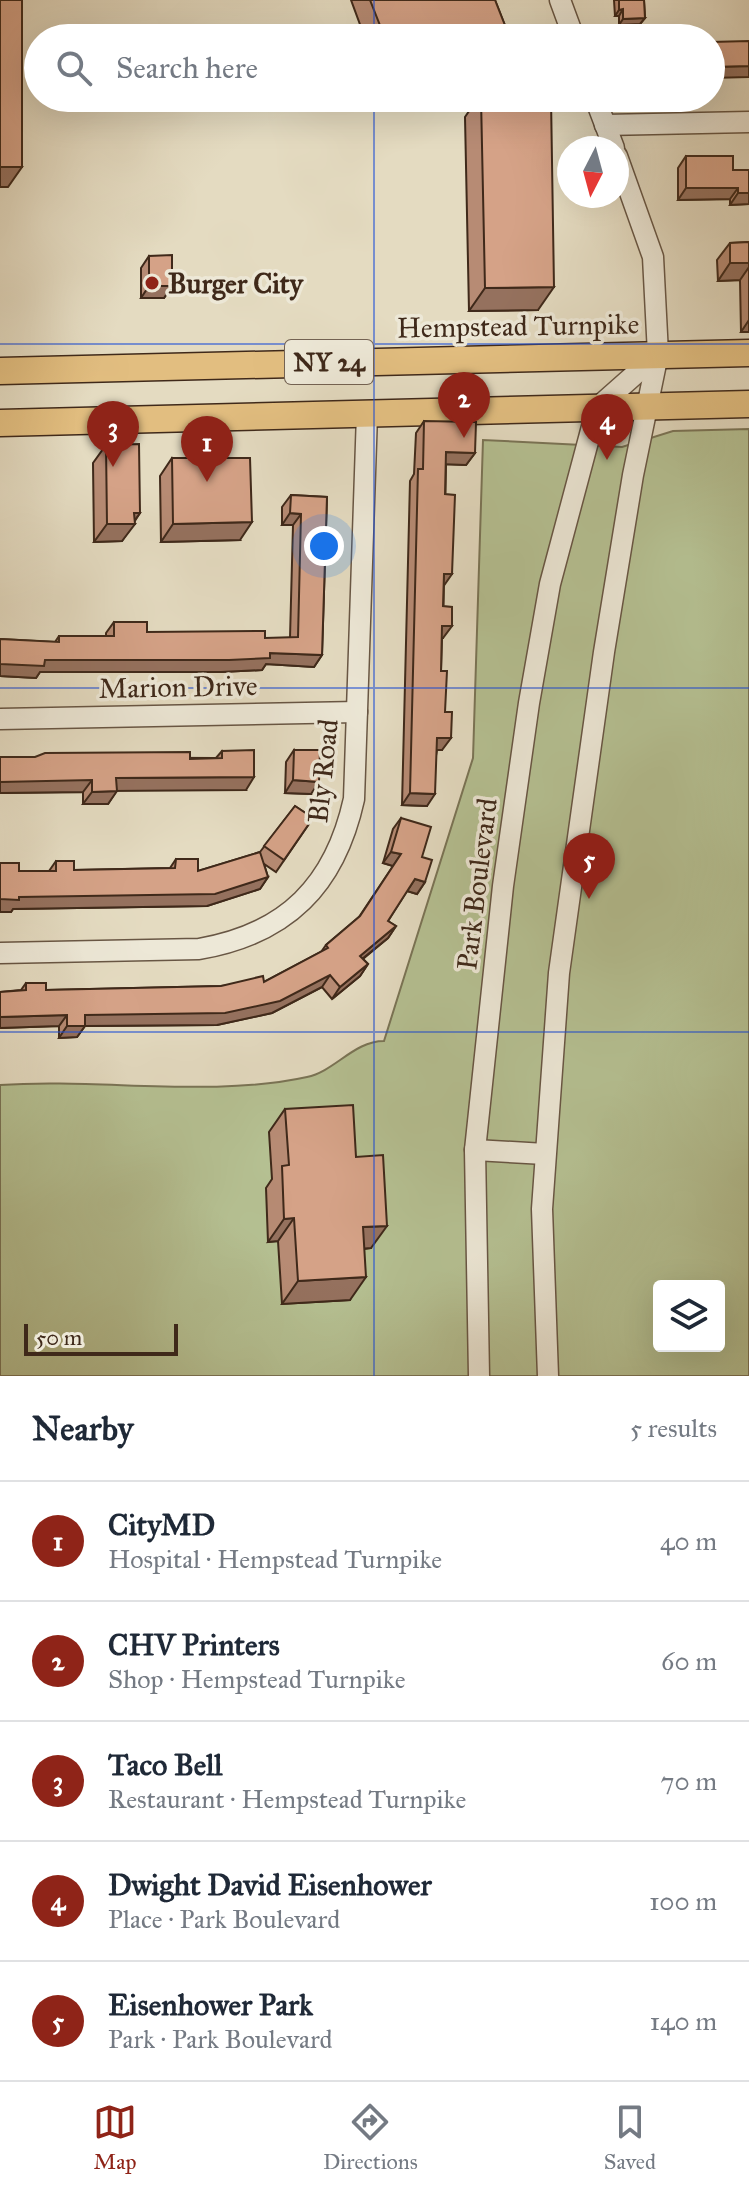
<!DOCTYPE html>
<html lang="en">
<head>
<meta charset="utf-8">
<style>
  :root { --surface:#fff; --page:#f6f6f7; --text:#1f2937; --muted:#747a83; --line:#e0e1e3; --accent:#8f2418 }
  body { margin:0; font-family:"IM FELL Great Primer",serif; background:var(--page); color:var(--text) }
  .controls { position:absolute; right:24px; bottom:24px; display:grid; overflow:hidden; border-radius:8px; box-shadow:0 8px 32px #0002 }
  .controls button { width:72px; height:72px; display:grid; place-items:center; padding:0; border:0; border-bottom:2px solid var(--line); background:var(--surface); color:var(--text); font:40px sans-serif }
  .compass { position:absolute; left:557px; top:136px; width:72px; height:72px; border-radius:50%; background:var(--surface); box-shadow:0 8px 32px #0002; rotate:186deg }
  .scale { position:absolute; left:24px; bottom:20px; width:154px; box-sizing:border-box; padding-left:8px; border:4px solid #3f291a; border-top:0; font-size:22px; line-height:28px; white-space:nowrap; color:#3f291a; -webkit-text-stroke:6px #ede8d7; paint-order:stroke }
  .you { position:absolute; left:324px; top:546px; width:28px; height:28px; margin:-20px; border:6px solid #fff; border-radius:50%; background:#1a73e8; box-shadow:0 0 0 12px #1a73e833 }
  .badge { display:grid; place-items:center; width:52px; height:52px; border-radius:50%; background:var(--accent); color:#fff; font-size:26px; font-weight:700 }
  .pin { position:absolute; translate:-50% -66px; filter:drop-shadow(0 2px 4px #0008) }
  .pin::after { content:''; position:absolute; top:42px; width:28px; height:24px; background:inherit; clip-path:polygon(0 0,100% 0,50% 100%) }
  .list { margin:0; padding:0; list-style:none }
  h2 { display:flex; justify-content:space-between; align-items:center; height:104px; margin:0; padding:0 32px; font-size:34px }
  h2 small { font-size:26px; font-weight:400; color:var(--muted) }
  .list li { display:grid; grid-template-columns:52px 1fr auto; gap:24px; align-items:center; box-sizing:border-box; height:120px; padding:0 32px; border-top:2px solid var(--line) }
  .list b { display:block; font-size:30px; white-space:nowrap }
  .list p { margin:0; font-size:26px; white-space:nowrap; color:var(--muted) }
  .list em { font-size:26px; font-style:normal; color:var(--muted) }
  .icon { flex:none; width:44px; height:44px; fill:none; stroke:currentColor; stroke-width:2; stroke-linecap:round; stroke-linejoin:round }
  .map { position:relative; flex:none; width:749px; height:1376px; overflow:hidden }
  .search { position:absolute; background:var(--surface); box-shadow:0 8px 32px #0002; left:24px; right:24px; top:24px; height:88px; display:flex; align-items:center; gap:20px; box-sizing:border-box; padding:0 28px; border-radius:44px; color:var(--muted); font-size:30px }
  .sheet { height:704px; background:var(--surface) }
  nav { display:flex; justify-content:space-around; align-items:center; box-sizing:border-box; height:112px; border-top:2px solid var(--line); background:var(--surface); font-size:22px; color:var(--muted) }
  nav a { display:grid; justify-items:center; gap:4px }
  nav .on { color:var(--accent) }
  .map>svg:first-child { display:block }
  .green { fill:#b5c092; stroke:#7a7456; stroke-width:2; fill-rule:evenodd }
  .lines { fill:none; stroke-linecap:round; stroke-linejoin:round }
  .minor-casing { stroke:#685644; stroke-width:23 }
  .major-casing { stroke:#3f291a; stroke-width:29 }
  .minor { stroke:#ede8d7; stroke-width:20 }
  .major { stroke:#e2be80; stroke-width:26 }
  .wall { fill:#b78b74; stroke:#3f291a; stroke-width:2 }
  .shaded-wall { fill:#95715e; stroke:#3f291a; stroke-width:2 }
  .building { fill:#d5a287; stroke:#3f291a; stroke-width:2 }
  .grid { fill:none; stroke:#1d4ed8; stroke-width:2; stroke-opacity:0.55 }
  .poi-dot { fill:#8f2418; stroke:#ede8d7; stroke-width:3 }
  .labels { text-anchor:middle; dominant-baseline:central; stroke-width:7; stroke-linejoin:round; paint-order:stroke }
  .shield { fill:#ede8d7; stroke:#736253; stroke-width:2 }
  .shield-label { font-size:26px; font-weight:bold; fill:#3f291a }
  .poi-label { font-size:28px; font-weight:bold; fill:#3f291a; stroke:#ede8d7; text-anchor:start }
  .street-label { font-size:28px; fill:#3f291a; stroke:#ede8d7 }
</style>
</head>
<body>
<div class="map">
<svg width="749" height="1376" viewBox="0 0 749 1376">
  <rect width="100%" height="100%" fill="#e4dbc1"/>
  <filter id="stains"><feTurbulence type="fractalNoise" baseFrequency=".0025" numOctaves="4"/><feColorMatrix values="0 0 0 0 .2 0 0 0 0 .09 0 0 0 0 .02 0 0 0 .5 -.17"/></filter>
  <radialGradient id="worn" r=".72"><stop offset=".6" stop-color="#630" stop-opacity="0"/><stop offset="1" stop-color="#630" stop-opacity=".3"/></radialGradient>
  <path class="green" d="M749,429v947h-749v-291c98,-7 212,13 307,-8 28,-6 47,-36 77,-36l89,-283 10,-318 139,7 51,-16zM659,1286h60v60h-60z"/>
  <g class="lines">
    <defs>
      <g id="minor">
        <polyline points="560,0 574,38"/>
        <polyline points="595,98 614,148"/>
        <polyline points="605,125 749,122"/>
        <polyline points="0,719 357,712"/>
        <path d="M0,953l199,-4c88,-15 136,-64 155,-150l13,-385"/>
        <polyline points="475,1150 545,1154"/>
        <polyline points="479,1376 475,1150 503,886 529,703 550,584 597,408 658,354"/>
        <polyline points="548,1376 542,1209 559,973 604,652 633,475 658,354 653,257 617,156"/>
      </g>
      <g id="major">
        <polyline points="0,371 749,353"/>
        <polyline points="0,423 749,404"/>
      </g>
    </defs>
    <use href="#minor" class="minor-casing"/>
    <use href="#major" class="major-casing"/>
    <use href="#minor" class="minor"/>
    <use href="#major" class="major"/>
  </g>
  <g class="wall">
    <polygon points="351,0 495,0 506,28 499,38 365,38"/>
    <polygon points="614,0 644,0 645,18 640,24 619,25 619,16 615,16"/>
    <polygon points="478,98 551,98 538,310 469,311 465,117"/>
    <polygon points="686,156 733,170 749,204 730,205 730,199 678,200 678,168"/>
    <polygon points="749,242 749,332 741,332 740,280 718,281 717,260 730,243"/>
    <polygon points="149,256 172,286 164,298 141,298 141,268"/>
    <polygon points="424,421 475,453 466,465 446,464 443,638 442,638 441,671 442,750 437,750 427,806 402,805 410,481 414,474 416,433"/>
    <polygon points="106,445 140,513 122,541 94,542 93,463"/>
    <polygon points="172,458 240,540 161,542 160,476"/>
    <polygon points="291,495 327,497 322,655 314,667 266,664 262,670 221,672 40,672 36,678 0,676 0,639 55,642 59,636 106,636 106,633 114,622 147,632 265,638 290,638 293,525 282,525 282,507"/>
    <polygon points="294,750 311,794 285,793 286,762"/>
    <polygon points="222,751 246,790 117,790 108,804 83,804 83,792 0,793 0,757 216,758"/>
    <polygon points="295,806 313,818 276,872 264,864 268,877 260,889 207,906 13,909 11,912 0,912 0,863 19,871 49,871 56,861 74,870 170,868 176,859 198,871 260,852"/>
    <polygon points="401,818 422,857 425,882 417,894 407,891 388,921 396,926 388,938 363,959 368,964 360,976 332,999 322,987 272,1013 217,1025 85,1026 77,1037 59,1038 59,1026 0,1028 0,992 21,990 26,983 46,990 221,986 264,982 321,952 326,945 359,917 393,866 383,863 393,829"/>
    <polygon points="285,1109 356,1157 371,1248 364,1249 350,1300 282,1304 278,1241 268,1242 266,1188 272,1179 269,1132"/>
  </g>
  <g class="shaded-wall">
    <polygon points="623,9 619,16 615,16 619,10"/>
    <polygon points="645,18 640,24 619,25 623,19"/>
    <polygon points="506,28 499,38 480,38"/>
    <polygon points="749,66 749,77 711,78 711,67"/>
    <polygon points="0,167 22,167 8,187 0,187"/>
    <polygon points="686,188 738,188 730,199 678,200"/>
    <polygon points="738,193 749,193 749,204 730,205"/>
    <polygon points="730,263 749,263 749,267 740,280 718,281"/>
    <polygon points="149,286 172,286 164,298 141,298"/>
    <polygon points="554,287 538,310 469,311 485,288"/>
    <polygon points="749,320 749,332 741,332"/>
    <polygon points="446,452 475,453 466,465 438,464"/>
    <polygon points="134,513 140,513 132,524 135,524 122,541 94,542 107,524"/>
    <polygon points="290,513 301,514 293,525 282,525"/>
    <polygon points="252,522 240,540 161,542 173,524"/>
    <polygon points="444,574 452,574 443,587"/>
    <polygon points="442,626 452,626 443,638 434,638"/>
    <polygon points="270,653 322,655 314,667 266,664 262,670 221,672 40,672 36,678 0,676 0,664 45,660"/>
    <polygon points="437,738 451,738 442,750 429,750"/>
    <polygon points="254,777 246,790 108,791 116,778"/>
    <polygon points="21,780 92,780 83,792 0,793 0,782"/>
    <polygon points="293,780 319,782 311,794 285,793"/>
    <polygon points="117,791 108,804 83,804 92,792"/>
    <polygon points="410,793 435,794 427,806 402,805"/>
    <polygon points="391,852 401,854 393,866 383,863"/>
    <polygon points="268,877 260,889 207,906 13,909 11,912 0,912 0,899 19,897"/>
    <polygon points="415,879 425,882 417,894 407,891"/>
    <polygon points="396,926 388,938 352,967 360,956"/>
    <polygon points="368,964 360,976 332,999 340,987"/>
    <polygon points="330,975 322,987 272,1013 217,1025 85,1026 77,1037 59,1038 67,1026 85,1015"/>
    <polygon points="67,1015 59,1026 0,1028 0,1017"/>
    <polygon points="294,1218 278,1241 268,1242 284,1219"/>
    <polygon points="387,1226 371,1248 347,1250 363,1227"/>
    <polygon points="366,1277 350,1300 282,1304 298,1281"/>
  </g>
  <g class="building">
    <rect x="0" y="0" width="22" height="167"/>
    <polygon points="370,0 495,0 506,28 480,38 385,38"/>
    <polygon points="619,0 644,0 645,18 623,19 623,9 619,10"/>
    <polygon points="749,41 749,66 711,67 711,42"/>
    <polygon points="481,98 551,98 554,287 485,288"/>
    <polygon points="686,156 733,156 733,170 749,170 749,193 738,193 738,188 686,188"/>
    <polygon points="749,242 749,263 730,263 730,243"/>
    <polygon points="172,255 172,286 149,286 149,256"/>
    <polygon points="424,421 476,422 475,453 446,452 445,494 455,495 452,574 444,574 443,606 452,607 452,626 442,626 441,671 447,671 445,712 452,712 451,738 437,738 435,794 410,793 418,469 423,469"/>
    <polygon points="139,444 140,513 134,513 135,524 107,524 106,445"/>
    <polygon points="172,458 250,458 252,522 173,524"/>
    <polygon points="291,495 327,497 322,655 270,653 270,658 229,660 45,660 44,666 0,664 0,639 59,642 59,636 114,636 114,622 147,622 147,632 265,631 265,638 298,637 301,514 290,513"/>
    <polygon points="254,750 254,777 116,778 117,791 92,792 92,780 0,782 0,757 35,757 45,753 190,752 190,759 222,758 222,751"/>
    <polygon points="294,750 320,750 319,782 293,780"/>
    <polygon points="295,806 313,818 284,860 264,846"/>
    <polygon points="401,818 431,827 422,857 432,860 425,882 415,879 388,921 396,926 360,956 368,964 340,987 330,975 280,1001 225,1013 85,1015 85,1026 67,1026 67,1015 0,1017 0,992 26,990 26,983 46,983 46,990 221,986 263,976 264,982 328,948 326,945 360,916 401,854 391,852"/>
    <polygon points="260,852 268,877 215,894 19,897 19,900 0,899 0,863 19,863 19,871 56,871 56,861 74,861 74,870 175,868 176,859 198,859 198,871"/>
    <polygon points="353,1105 356,1157 383,1155 387,1226 363,1227 366,1277 298,1281 294,1218 284,1219 282,1166 289,1165 285,1109"/>
  </g>
  <path class="grid" d="M374,0v38M374,98v1278M0,344h749M0,688h749M0,1032h749"/>
  <circle class="poi-dot" cx="152" cy="283" r="8"/>
  <g class="labels">
    <rect class="shield" x="285" y="340" width="88" height="44" rx="6"/>
    <g class="shield-label">
      <text x="329" y="362">NY 24</text>
    </g>
    <g class="poi-label">
      <text x="168" y="283">Burger City</text>
    </g>
    <g class="street-label">
      <text transform="translate(518 326) rotate(-1)">Hempstead Turnpike</text>
      <text transform="translate(178 687) rotate(-1)">Marion Drive</text>
      <text transform="translate(323 771) rotate(-84)">Bly Road</text>
      <text transform="translate(477 884) rotate(-83)">Park Boulevard</text>
    </g>
  </g>
  <rect width="100%" height="100%" filter="url(#stains)"/>
  <rect width="100%" height="100%" fill="url(#worn)"/>
</svg>
<div class="controls">
<button><svg class="icon" aria-label="layers" viewBox="0 0 24 24"><path d="M12 4l9 5-9 5-9-5zM3 14l9 5 9-5"/></svg></button>
</div>
<svg class="compass" viewBox="-18 -18 36 36"><path d="M0-13l5 13h-10z" fill="#e53935"/><path d="M0 13l5-13h-10z" fill="#747a83"/></svg>
<div class="scale">50 m</div>
<div class="you"></div>
<div class="pin badge" style="left:207px;top:482px">1</div>
<div class="pin badge" style="left:464px;top:438px">2</div>
<div class="pin badge" style="left:113px;top:467px">3</div>
<div class="pin badge" style="left:607px;top:460px">4</div>
<div class="pin badge" style="left:589px;top:899px">5</div>
<div class="search"><svg class="icon" aria-label="search" viewBox="0 0 24 24"><circle cx="10" cy="10" r="6"/><path d="M15 15l6 6"/></svg>Search here</div>
</div>
<section class="sheet">
<h2>Nearby<small>5 results</small></h2>
<ul class="list">
<li><span class="badge">1</span><div><b>CityMD</b><p>Hospital · Hempstead Turnpike</p></div><em>40 m</em></li>
<li><span class="badge">2</span><div><b>CHV Printers</b><p>Shop · Hempstead Turnpike</p></div><em>60 m</em></li>
<li><span class="badge">3</span><div><b>Taco Bell</b><p>Restaurant · Hempstead Turnpike</p></div><em>70 m</em></li>
<li><span class="badge">4</span><div><b>Dwight David Eisenhower</b><p>Place · Park Boulevard</p></div><em>100 m</em></li>
<li><span class="badge">5</span><div><b>Eisenhower Park</b><p>Park · Park Boulevard</p></div><em>140 m</em></li>
</ul>
</section>
<nav>
<a class="on"><svg class="icon" aria-label="map" viewBox="0 0 24 24"><path d="M3 6l6-2 6 2 6-2v14l-6 2-6-2-6 2zM9 4v14M15 6v14"/></svg>Map</a>
<a><svg class="icon" aria-label="directions" viewBox="0 0 24 24"><path d="M12 3l9 9-9 9-9-9zM9 14v-3h6M13 9l2 2-2 2"/></svg>Directions</a>
<a><svg class="icon" aria-label="saved" viewBox="0 0 24 24"><path d="M7 4h10v16l-5-4-5 4z"/></svg>Saved</a>
</nav>
</body>
</html>
